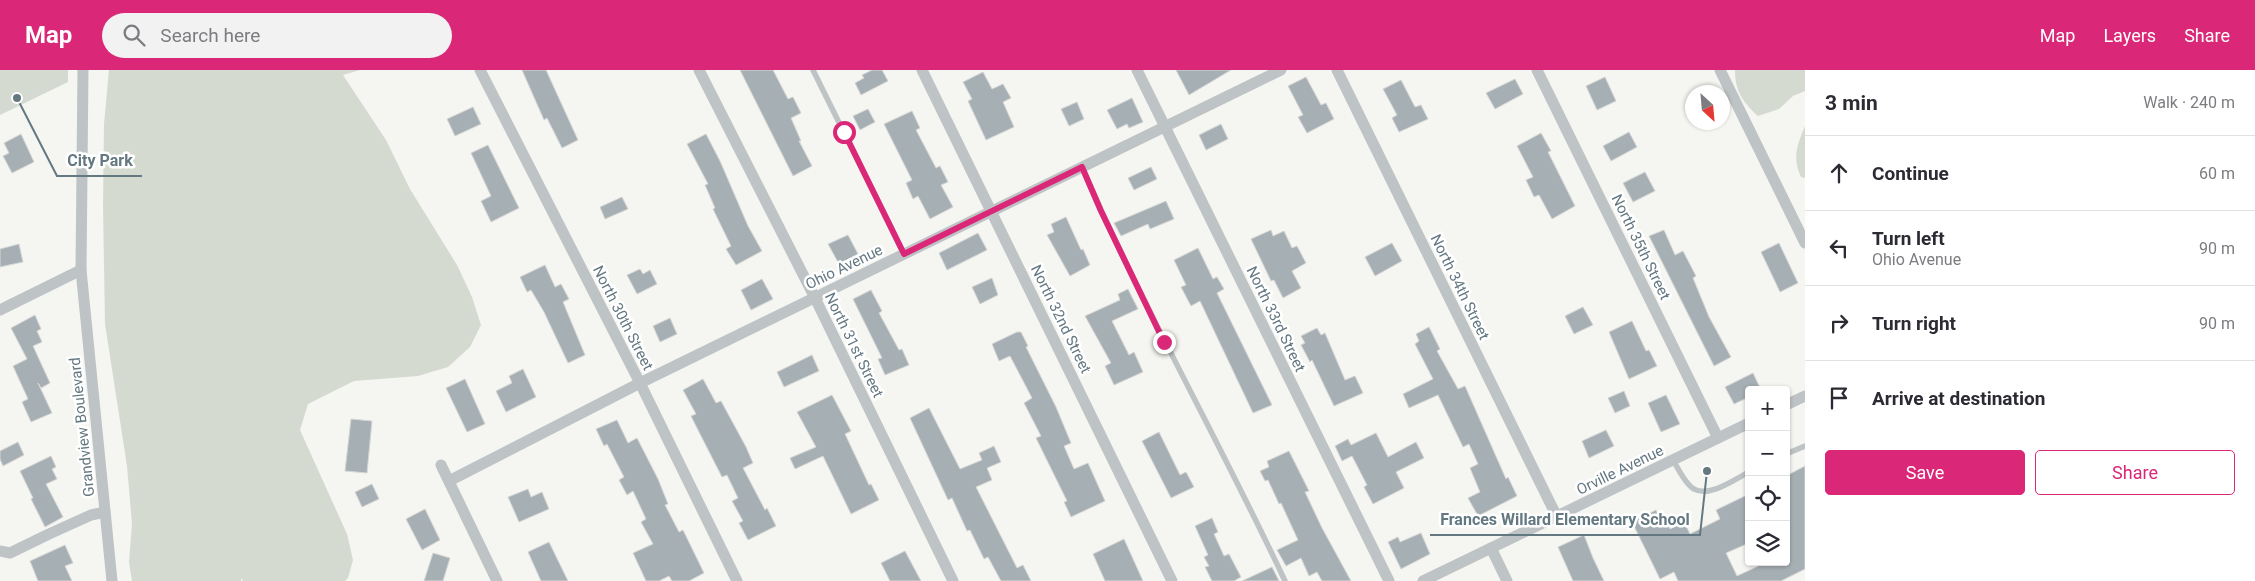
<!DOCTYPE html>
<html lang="en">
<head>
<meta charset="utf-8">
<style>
  :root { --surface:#fff; --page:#f2f2f3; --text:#2b2b33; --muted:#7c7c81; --line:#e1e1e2; --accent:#db2777 }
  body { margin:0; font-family:Roboto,sans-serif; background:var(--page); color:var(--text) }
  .controls { position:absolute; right:15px; bottom:15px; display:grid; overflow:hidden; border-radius:5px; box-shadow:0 1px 4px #0004 }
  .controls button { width:45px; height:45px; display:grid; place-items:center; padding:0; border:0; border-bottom:1px solid var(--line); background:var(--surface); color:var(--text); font:25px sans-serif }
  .compass { position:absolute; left:1685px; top:15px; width:45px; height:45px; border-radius:50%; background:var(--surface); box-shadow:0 1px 4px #0004; rotate:154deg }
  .stop { position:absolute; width:15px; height:15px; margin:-11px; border:4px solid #db2777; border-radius:50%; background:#fff }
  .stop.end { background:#db2777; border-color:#fff; box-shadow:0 1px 5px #0008 }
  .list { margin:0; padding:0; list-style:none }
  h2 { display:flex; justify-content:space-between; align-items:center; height:65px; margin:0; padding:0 20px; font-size:21px }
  h2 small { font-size:16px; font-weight:400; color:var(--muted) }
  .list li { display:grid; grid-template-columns:32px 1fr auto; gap:15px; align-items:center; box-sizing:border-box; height:75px; padding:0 20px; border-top:1px solid var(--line) }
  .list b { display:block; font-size:19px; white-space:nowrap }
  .list p { margin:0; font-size:16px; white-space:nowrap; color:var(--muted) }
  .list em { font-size:16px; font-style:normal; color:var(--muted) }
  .actions { display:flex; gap:10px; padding:15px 20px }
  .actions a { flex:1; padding:11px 0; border:1px solid var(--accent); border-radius:5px; text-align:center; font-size:18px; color:var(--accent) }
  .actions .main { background:var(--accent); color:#fff }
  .icon { flex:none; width:28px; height:28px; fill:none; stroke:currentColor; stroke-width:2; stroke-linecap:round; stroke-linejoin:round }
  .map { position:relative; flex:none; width:1805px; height:511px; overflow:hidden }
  header { display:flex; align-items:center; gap:30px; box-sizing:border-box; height:70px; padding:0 25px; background:var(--accent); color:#fff }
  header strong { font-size:24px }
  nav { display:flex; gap:28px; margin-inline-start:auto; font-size:18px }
  .search { width:350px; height:45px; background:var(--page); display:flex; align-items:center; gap:12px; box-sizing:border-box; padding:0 18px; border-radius:28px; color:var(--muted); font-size:19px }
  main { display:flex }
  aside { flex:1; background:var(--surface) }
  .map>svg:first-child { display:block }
  .green { fill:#d5dad0 }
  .building { fill:#a6b0b4; stroke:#d6d6d4 }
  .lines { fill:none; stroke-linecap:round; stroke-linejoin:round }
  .lane { stroke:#bec3c5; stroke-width:5.5 }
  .street { stroke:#bec3c5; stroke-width:11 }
  .route { stroke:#db2777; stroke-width:6 }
  .labels { text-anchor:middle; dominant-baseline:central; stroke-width:5; stroke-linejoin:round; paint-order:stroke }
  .street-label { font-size:15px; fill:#647882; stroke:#fff }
  .leader { fill:none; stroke:#647882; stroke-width:2 }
  .callout-dot { fill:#647882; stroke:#fff; stroke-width:2 }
  .callout-label { font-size:16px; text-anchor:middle; font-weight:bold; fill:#647882; stroke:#fff; stroke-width:5; stroke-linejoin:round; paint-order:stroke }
</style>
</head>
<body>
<header>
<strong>Map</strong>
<div class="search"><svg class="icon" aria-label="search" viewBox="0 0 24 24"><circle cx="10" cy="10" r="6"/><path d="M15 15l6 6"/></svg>Search here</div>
<nav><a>Map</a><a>Layers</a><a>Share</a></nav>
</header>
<main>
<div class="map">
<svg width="1805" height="511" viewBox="0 0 1805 511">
  <rect width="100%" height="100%" fill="#f5f5f1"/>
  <g class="green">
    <polygon points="0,0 68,0 68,12 0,45"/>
    <polygon points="109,0 360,0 343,5 386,70 410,119 457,195 472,227 481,255 470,277 448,297 418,306 354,311 308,334 300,360 347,464 353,490 348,508 345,511 243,511 241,508 241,511 132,511 129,492 132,454 127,396 105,254 103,136 104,54"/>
    <path d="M1735,0h70v21l-12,5 -14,13 -21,7c-15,-14 -23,-24 -23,-46z"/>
    <path d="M1805,56v52l-4,-1c-9,-19 -4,-32 4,-51z"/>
  </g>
  <g class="building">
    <polygon points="522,0 546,0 578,70 562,78 547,48 544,50"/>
    <polygon points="740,0 773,0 788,29 793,27 801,43 791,48 801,71 799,71 812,96 793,106"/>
    <polygon points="872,0 882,0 888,11 861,25 855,13 864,8 862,5"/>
    <polygon points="1176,0 1231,0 1189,25"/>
    <polygon points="983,2 992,19 1003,14 1011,28 1003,32 1014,57 986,70 968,31 972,29 963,12"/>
    <polygon points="1306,7 1321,35 1326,33 1334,49 1307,63 1298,47 1303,45 1288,16"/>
    <polygon points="1605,7 1616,31 1597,40 1586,16"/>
    <polygon points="1515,9 1523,24 1495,39 1486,23"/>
    <polygon points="1401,10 1415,37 1421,35 1428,49 1399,62 1392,48 1397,45 1383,19"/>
    <polygon points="1132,28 1143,52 1129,58 1127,54 1117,59 1107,40"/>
    <polygon points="1077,32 1084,49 1069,56 1061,39"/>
    <polygon points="473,37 481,54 455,66 447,49"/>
    <polygon points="868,39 875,52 860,60 853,46"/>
    <polygon points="912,41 920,58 916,60 936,98 940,96 948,112 941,115 953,137 930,149 918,126 913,129 906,113 912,110 884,54"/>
    <polygon points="1221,54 1228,69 1206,80 1199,65"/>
    <polygon points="1629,62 1637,77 1611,91 1603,76"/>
    <polygon points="1541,63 1551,81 1548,82 1575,136 1552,149 1539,125 1534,127 1526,110 1533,107 1517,76"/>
    <polygon points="21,64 34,92 12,103 3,86 9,83 4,73"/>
    <polygon points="706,64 720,91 748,156 762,181 736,195 726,179 731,176 713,139 715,138 705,115 708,114 687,74"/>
    <polygon points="488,75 519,138 491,152 481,131 491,126 471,83"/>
    <polygon points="1151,97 1157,109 1134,120 1128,108"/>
    <polygon points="1645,102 1655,121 1633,132 1623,113"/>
    <polygon points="622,127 628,139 605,149 600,137"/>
    <polygon points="1166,131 1174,149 1150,159 1148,154 1121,166 1114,153"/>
    <polygon points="1066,147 1081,180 1083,179 1090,195 1070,206 1047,165 1054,162 1051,154"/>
    <polygon points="1271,160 1273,166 1284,161 1292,178 1297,176 1306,193 1292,201 1301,218 1283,228 1274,210 1271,211 1251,169"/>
    <polygon points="1664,160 1675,185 1683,181 1696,206 1693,208 1709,247 1731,287 1714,296 1649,166"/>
    <polygon points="978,163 987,180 947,200 939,183"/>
    <polygon points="848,165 858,184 839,194 828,174"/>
    <polygon points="1392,173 1402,191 1375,206 1365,187"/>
    <polygon points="1779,173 1798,213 1780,222 1761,182"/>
    <polygon points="19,174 23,192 0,197 0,179"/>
    <polygon points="1198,178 1213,209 1217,207 1224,219 1217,223 1272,335 1253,343 1200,231 1191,236 1181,217 1186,215 1174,190"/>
    <polygon points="545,195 555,217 561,214 569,229 563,232 585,285 568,293 544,242 531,220 527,222 520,207"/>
    <polygon points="640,199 643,204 650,200 657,214 637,224 627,205"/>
    <polygon points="992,208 998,225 980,234 972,217"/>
    <polygon points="762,209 773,229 751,240 741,220"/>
    <polygon points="1128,219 1138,239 1112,251 1129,285 1134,282 1143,302 1114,315 1105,296 1111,293 1085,246 1120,230 1118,224"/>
    <polygon points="871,220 882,241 879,243 899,280 902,279 909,295 885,305 878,289 882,288 853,229"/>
    <polygon points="1583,237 1593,255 1574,264 1565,246"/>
    <polygon points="35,245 41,259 37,261 42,272 33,276 50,313 41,318 38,313 52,343 31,352 22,332 28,329 13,296 27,289 11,258"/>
    <polygon points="670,248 677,264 660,272 653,256"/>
    <polygon points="1632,251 1646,281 1649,280 1657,296 1629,309 1609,262"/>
    <polygon points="1429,257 1440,279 1437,281 1458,319 1465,316 1506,409 1508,407 1517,426 1478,446 1468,428 1480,422 1470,398 1478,394 1469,374 1463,377 1438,325 1409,338 1403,324 1433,309 1415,274 1419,271 1416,264"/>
    <polygon points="1317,258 1321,265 1325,263 1345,310 1355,306 1363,323 1334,336 1312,290 1310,292 1301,275 1305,273 1301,266"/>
    <polygon points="1017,262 1021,262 1028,276 1026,277 1056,337 1071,373 1064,376 1074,399 1088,393 1105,431 1071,447 1064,432 1067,431 1036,368 1041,366 1024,333 1032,328 1010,286 999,291 992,274"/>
    <polygon points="812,285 819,301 784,317 777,302"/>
    <polygon points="523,299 536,327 506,342 496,321 512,313 509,306"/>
    <polygon points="1753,303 1761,320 1749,320 1749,327 1734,334 1725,317"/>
    <polygon points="465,309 485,354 467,362 446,318"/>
    <polygon points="703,309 716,333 721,331 746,377 753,393 743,398 765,440 767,438 776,456 748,470 739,453 743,451 732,431 738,428 727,405 722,407 699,362 691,346 696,344 683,320"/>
    <polygon points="1624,321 1630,336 1615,343 1608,328"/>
    <polygon points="832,325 851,361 845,364 869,415 871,414 879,430 851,444 823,386 795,399 790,388 816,377 797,342"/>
    <polygon points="1666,325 1680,354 1661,362 1648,333"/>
    <polygon points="929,338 960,399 982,390 979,383 994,376 1001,392 987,398 992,410 976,417 1017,498 1023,495 1031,511 1001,511 988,487 984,489 970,460 967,461 952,428 948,430 910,348"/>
    <polygon points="351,349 372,351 367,403 345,401"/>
    <polygon points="617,350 628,373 637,368 658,409 668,434 665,435 679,462 683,460 704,503 689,511 672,511 669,506 659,511 646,511 633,483 653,474 641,452 646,449 633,421 627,425 619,410 624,407 607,374 604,376 596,359"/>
    <polygon points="1606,360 1614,376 1589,388 1582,371"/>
    <polygon points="1159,362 1180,405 1186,402 1194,417 1171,428 1142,371"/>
    <polygon points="1376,363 1388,387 1416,372 1424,388 1396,402 1404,418 1373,434 1364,417 1367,415 1352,386 1342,391 1335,376 1348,369 1351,375"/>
    <polygon points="18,372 24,385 3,396 0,389 0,381"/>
    <polygon points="1289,381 1309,421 1305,422 1322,458 1351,511 1322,511 1317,502 1309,506 1301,488 1286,496 1277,480 1298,470 1281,433 1279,434 1268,410 1265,411 1260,401 1269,397 1267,391"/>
    <polygon points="51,386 56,397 52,399 57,409 46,414 63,447 45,457 31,429 33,428 20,401"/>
    <polygon points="1805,396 1805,499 1781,511 1678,511 1674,502 1660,509 1632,452 1656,440 1660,448 1664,446 1670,459 1684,452 1690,464 1720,449 1716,440 1749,424 1749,473 1726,483 1737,506 1767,492 1786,492 1786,406"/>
    <polygon points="372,414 379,429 362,437 355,422"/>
    <polygon points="528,419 531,427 542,422 549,439 519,452 508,427"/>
    <polygon points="425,439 440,470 422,480 406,449"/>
    <polygon points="1212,448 1218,462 1214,464 1224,486 1229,484 1241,507 1234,511 1212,511 1205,497 1209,496 1204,487 1208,485 1195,456"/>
    <polygon points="1421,463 1430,484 1401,499 1388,472 1398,467 1400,472"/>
    <polygon points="1584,465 1593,488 1604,511 1573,511 1558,477"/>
    <polygon points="1124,469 1143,511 1105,511 1093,484"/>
    <polygon points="549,472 568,511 541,511 528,482"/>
    <polygon points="65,475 73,493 65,496 72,511 38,511 30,491"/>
    <polygon points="905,481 921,511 890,511 881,493"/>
    <polygon points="433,483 450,488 443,511 424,511"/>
    <polygon points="1272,497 1279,511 1242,511"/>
  </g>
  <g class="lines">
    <g class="lane">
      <polyline points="813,0 904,184"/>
      <path d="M1082,97c61,141 138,275 203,414"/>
      <polyline points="1786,384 1805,376"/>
      <path d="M1673,390c5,8 12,24 21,29 15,9 41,-10 55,-17"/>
    </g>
    <g class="street">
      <polyline points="83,0 81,200 112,511"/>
      <polyline points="480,0 640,313 737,511"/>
      <polyline points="699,0 815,228 953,511"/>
      <polyline points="922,0 1172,511"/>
      <polyline points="1137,0 1389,511"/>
      <polyline points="1337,0 1557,447"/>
      <polyline points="1537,0 1718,368"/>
      <polyline points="1720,0 1805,173"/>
      <polyline points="0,240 81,200"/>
      <polyline points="1786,335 1805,326"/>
      <polyline points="441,395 497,511"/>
      <polyline points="449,411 640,313 1281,0"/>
      <polyline points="1491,478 1507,511"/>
      <polyline points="0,481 10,483 49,464 91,445 105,442"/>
      <polyline points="1423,511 1749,353"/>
    </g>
  </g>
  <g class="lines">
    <polyline class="route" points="844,62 904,184 1082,97 1101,141 1164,272"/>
  </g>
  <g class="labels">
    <g class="street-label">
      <text transform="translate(1641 177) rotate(64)">North 35th Street</text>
      <text transform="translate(844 197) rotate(-26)">Ohio Avenue</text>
      <text transform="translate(1460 217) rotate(64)">North 34th Street</text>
      <text transform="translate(623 248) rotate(63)">North 30th Street</text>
      <text transform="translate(1061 249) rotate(64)">North 32nd Street</text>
      <text transform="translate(1276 249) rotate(64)">North 33rd Street</text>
      <text transform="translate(854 275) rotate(64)">North 31st Street</text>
      <text transform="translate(82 357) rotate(-96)">Grandview Boulevard</text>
      <text transform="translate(1620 400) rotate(-26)">Orville Avenue</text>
    </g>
  </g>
  <path class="leader" d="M17 28L57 106H142M1707 401L1700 465H1430"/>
  <g class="callout-dot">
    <circle cx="17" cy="28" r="5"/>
    <circle cx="1707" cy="401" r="5"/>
  </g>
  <g class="callout-label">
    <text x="100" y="96">City Park</text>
    <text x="1565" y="455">Frances Willard Elementary School</text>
  </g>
</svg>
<div class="controls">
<button>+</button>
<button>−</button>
<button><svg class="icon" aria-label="locate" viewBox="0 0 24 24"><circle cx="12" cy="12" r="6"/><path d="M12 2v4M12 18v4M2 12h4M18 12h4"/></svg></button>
<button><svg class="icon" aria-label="layers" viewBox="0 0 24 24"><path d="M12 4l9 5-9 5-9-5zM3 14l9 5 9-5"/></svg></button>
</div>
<svg class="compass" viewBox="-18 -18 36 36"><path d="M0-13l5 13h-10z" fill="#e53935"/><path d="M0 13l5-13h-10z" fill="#7c7c81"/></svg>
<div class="stop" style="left:844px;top:62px"></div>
<div class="stop end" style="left:1164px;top:272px"></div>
</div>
<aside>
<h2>3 min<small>Walk · 240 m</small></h2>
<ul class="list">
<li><svg class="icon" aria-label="ahead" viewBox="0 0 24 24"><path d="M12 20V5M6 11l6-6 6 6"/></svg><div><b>Continue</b></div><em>60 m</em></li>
<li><svg class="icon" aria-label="left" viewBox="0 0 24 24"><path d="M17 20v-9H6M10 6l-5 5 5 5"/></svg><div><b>Turn left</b><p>Ohio Avenue</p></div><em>90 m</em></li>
<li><svg class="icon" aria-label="right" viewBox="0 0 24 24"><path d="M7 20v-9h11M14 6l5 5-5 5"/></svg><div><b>Turn right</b></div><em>90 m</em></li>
<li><svg class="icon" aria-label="arrive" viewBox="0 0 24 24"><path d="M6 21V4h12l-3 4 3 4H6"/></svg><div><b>Arrive at destination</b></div></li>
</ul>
<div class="actions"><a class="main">Save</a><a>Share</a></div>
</aside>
</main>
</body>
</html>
